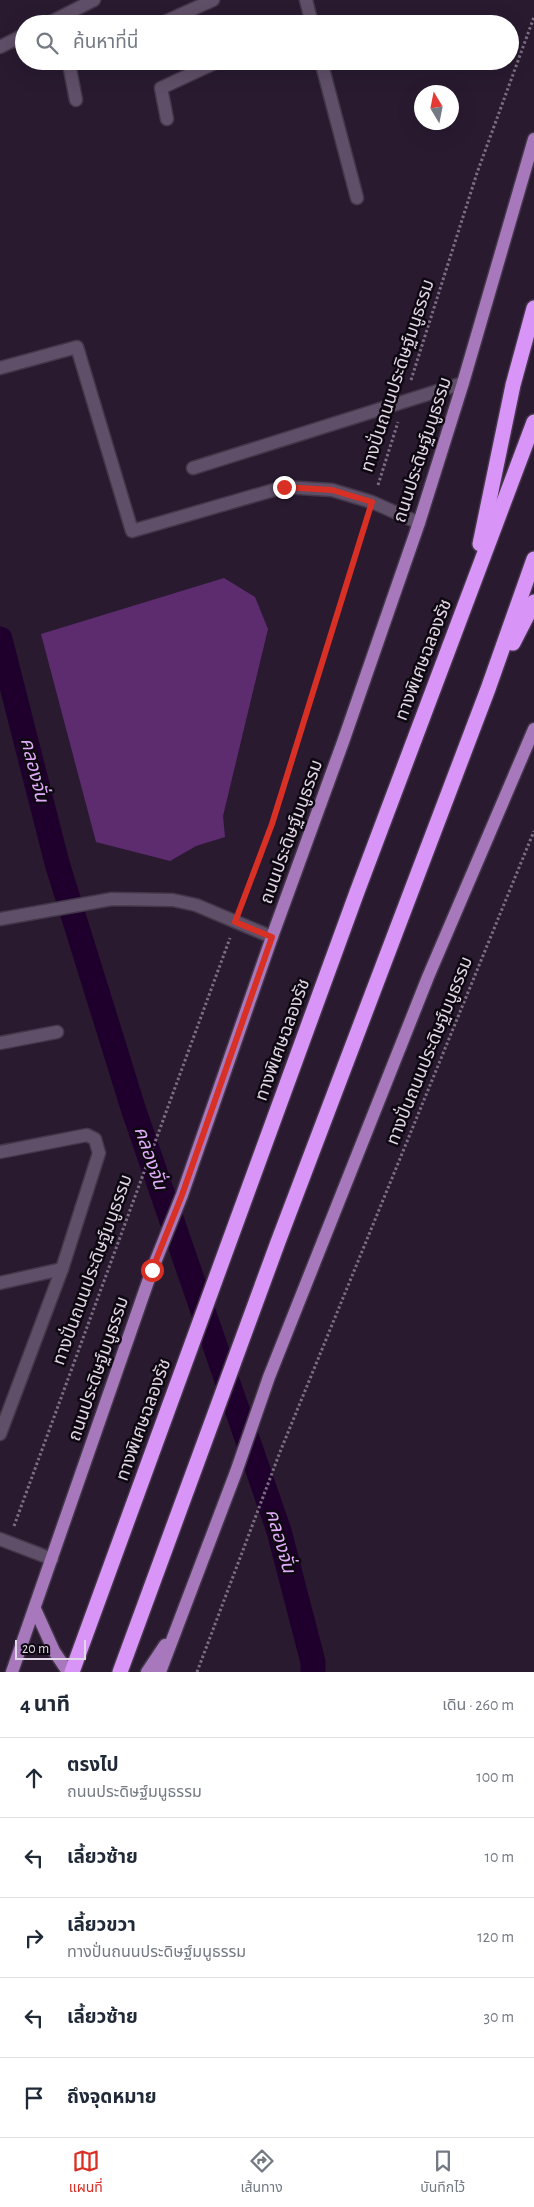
<!DOCTYPE html>
<html lang="th">
<head>
<meta charset="utf-8">
<style>
  :root { --surface:#fff; --page:#f6f6f7; --text:#1f2937; --muted:#747a83; --line:#e0e1e3; --accent:#d93025 }
  body { margin:0; font-family:"Alegreya Sans","Noto Sans Thai",sans-serif; background:var(--page); color:var(--text) }
  .compass { position:absolute; left:414px; top:85px; width:45px; height:45px; border-radius:50%; background:var(--surface); box-shadow:0 5px 20px #0002; rotate:350deg }
  .scale { position:absolute; left:15px; bottom:12px; width:71px; box-sizing:border-box; padding-left:5px; border:2px solid #e1d7e6; border-top:0; font-size:14px; line-height:18px; white-space:nowrap; color:#e1d7e6; -webkit-text-stroke:4px #0e0811; paint-order:stroke }
  .stop { position:absolute; width:15px; height:15px; margin:-11px; border:4px solid #d93025; border-radius:50%; background:#fff }
  .stop.end { background:#d93025; border-color:#fff; box-shadow:0 1px 5px #0008 }
  .list { margin:0; padding:0; list-style:none }
  h2 { display:flex; justify-content:space-between; align-items:center; height:65px; margin:0; padding:0 20px; font-size:21px }
  h2 small { font-size:16px; font-weight:400; color:var(--muted) }
  .list li { display:grid; grid-template-columns:32px 1fr auto; gap:15px; align-items:center; box-sizing:border-box; height:80px; padding:0 20px; border-top:1px solid var(--line) }
  .list b { display:block; font-size:19px; white-space:nowrap }
  .list p { margin:0; font-size:16px; white-space:nowrap; color:var(--muted) }
  .list em { font-size:16px; font-style:normal; color:var(--muted) }
  .icon { flex:none; width:28px; height:28px; fill:none; stroke:currentColor; stroke-width:2; stroke-linecap:round; stroke-linejoin:round }
  .map { position:relative; flex:none; width:534px; height:1672px; overflow:hidden }
  .search { position:absolute; background:var(--surface); box-shadow:0 5px 20px #0002; left:15px; right:15px; top:15px; height:55px; display:flex; align-items:center; gap:12px; box-sizing:border-box; padding:0 18px; border-radius:28px; color:var(--muted); font-size:19px }
  .sheet { height:465px; background:var(--surface) }
  nav { display:flex; justify-content:space-around; align-items:center; box-sizing:border-box; height:70px; border-top:1px solid var(--line); background:var(--surface); font-size:14px; color:var(--muted) }
  nav a { display:grid; justify-items:center; gap:2px }
  nav .on { color:var(--accent) }
  .map>svg:first-child { display:block }
  .lines { fill:none; stroke-linecap:round; stroke-linejoin:round }
  .canal { stroke:#1f002c; stroke-width:25 }
  .building { fill:#5c2c6f }
  .minor-casing { stroke:#433749; stroke-width:15 }
  .major-casing { stroke:#433749; stroke-width:15 }
  .highway-casing { stroke:#433749; stroke-width:18 }
  .path { stroke:#7b6e81; stroke-width:3; stroke-dasharray:2.5 2.5; stroke-linecap:butt }
  .minor { stroke:#604f68; stroke-width:12 }
  .major { stroke:#a878bd; stroke-width:12 }
  .highway { stroke:#d894f6; stroke-width:15 }
  .route { stroke:#d93025; stroke-width:6 }
  .labels { text-anchor:middle; dominant-baseline:central; stroke-width:5; stroke-linejoin:round; paint-order:stroke }
  .street-label { font-size:18px; fill:#e1d7e6; stroke:#0e0811 }
  .water-label { font-size:19px; font-style:italic; fill:#e1acf9; stroke:#0e0811 }
</style>
</head>
<body>
<div class="map">
<svg width="534" height="1672" viewBox="0 0 534 1672">
  <rect width="100%" height="100%" fill="#291a30"/>
  <g class="lines">
    <polyline class="canal" points="0,639 57,863 134,1111 279,1531 313,1662 313,1672"/>
  </g>
  <polygon class="building" points="224,578 255,597 268,629 223,816 225,837 196,846 170,861 96,842 41,634"/>
  <g class="lines">
    <defs>
      <g id="minor">
        <polyline points="306,0 312,24"/>
        <polyline points="47,24 94,0"/>
        <polyline points="160,24 213,0"/>
        <polyline points="0,47 24,35"/>
        <polyline points="321,61 357,198"/>
        <polyline points="76,100 69,64 76,61"/>
        <polyline points="167,119 161,88 219,61"/>
        <polyline points="0,368 77,347 132,531 284,487 332,490 372,502 419,523"/>
        <polyline points="193,468 463,383"/>
        <polyline points="0,919 112,899 173,900 196,905 272,937"/>
        <polyline points="0,1043 57,1032"/>
        <polyline points="0,1152 87,1135 95,1139 99,1153 62,1269 0,1434"/>
        <polyline points="0,1283 62,1269"/>
        <polyline points="0,1539 52,1559"/>
      </g>
      <g id="major">
        <polyline points="35,1609 54,1651 68,1672"/>
        <polyline points="12,1672 152,1270 182,1195 272,937 343,742 419,523 463,383 534,139"/>
        <polyline points="147,1672 165,1645"/>
        <polyline points="160,1672 236,1472 269,1377 428,977 534,729"/>
      </g>
      <g id="highway">
        <polyline points="480,544 513,385 534,308"/>
        <polyline points="513,643 534,602"/>
        <polyline points="72,1672 357,892 534,422"/>
        <polyline points="120,1672 278,1242 488,689 534,559"/>
      </g>
    </defs>
    <use href="#minor" class="minor-casing"/>
    <use href="#major" class="major-casing"/>
    <use href="#highway" class="highway-casing"/>
    <g class="path">
      <polyline points="411,380 477,173 534,17"/>
      <polyline points="378,485 398,422"/>
      <polyline points="241,906 271,824 367,520"/>
      <polyline points="14,1526 230,938"/>
      <polyline points="197,1672 280,1452 534,831"/>
    </g>
    <use href="#minor" class="minor"/>
    <use href="#major" class="major"/>
    <use href="#highway" class="highway"/>
  </g>
  <g class="lines">
    <polyline class="route" points="152,1270 182,1195 272,937 235,922 272,824 372,502 332,490 284,487"/>
  </g>
  <g class="labels">
    <g class="street-label">
      <text transform="translate(398 376) rotate(-72)">ทางปั่นถนนประดิษฐ์มนูธรรม</text>
      <text transform="translate(423 450) rotate(-72)">ถนนประดิษฐ์มนูธรรม</text>
      <text transform="translate(424 660) rotate(-69)">ทางพิเศษฉลองรัช</text>
      <text transform="translate(292 832) rotate(-70)">ถนนประดิษฐ์มนูธรรม</text>
      <text transform="translate(283 1040) rotate(-70)">ทางพิเศษฉลองรัช</text>
      <text transform="translate(430 1051) rotate(-68)">ทางปั่นถนนประดิษฐ์มนูธรรม</text>
      <text transform="translate(93 1270) rotate(-70)">ทางปั่นถนนประดิษฐ์มนูธรรม</text>
      <text transform="translate(99 1369) rotate(-71)">ถนนประดิษฐ์มนูธรรม</text>
      <text transform="translate(144 1420) rotate(-70)">ทางพิเศษฉลองรัช</text>
    </g>
    <g class="water-label">
      <text transform="translate(34 770) rotate(76)">คลองจั่น</text>
      <text transform="translate(150 1158) rotate(71)">คลองจั่น</text>
      <text transform="translate(280 1541) rotate(74)">คลองจั่น</text>
    </g>
  </g>
</svg>
<svg class="compass" viewBox="-18 -18 36 36"><path d="M0-13l5 13h-10z" fill="#e53935"/><path d="M0 13l5-13h-10z" fill="#747a83"/></svg>
<div class="scale">20 m</div>
<div class="stop" style="left:152px;top:1270px"></div>
<div class="stop end" style="left:284px;top:487px"></div>
<div class="search"><svg class="icon" aria-label="search" viewBox="0 0 24 24"><circle cx="10" cy="10" r="6"/><path d="M15 15l6 6"/></svg>ค้นหาที่นี่</div>
</div>
<section class="sheet">
<h2>4 นาที<small>เดิน · 260 m</small></h2>
<ul class="list">
<li><svg class="icon" aria-label="ahead" viewBox="0 0 24 24"><path d="M12 20V5M6 11l6-6 6 6"/></svg><div><b>ตรงไป</b><p>ถนนประดิษฐ์มนูธรรม</p></div><em>100 m</em></li>
<li><svg class="icon" aria-label="left" viewBox="0 0 24 24"><path d="M17 20v-9H6M10 6l-5 5 5 5"/></svg><div><b>เลี้ยวซ้าย</b></div><em>10 m</em></li>
<li><svg class="icon" aria-label="right" viewBox="0 0 24 24"><path d="M7 20v-9h11M14 6l5 5-5 5"/></svg><div><b>เลี้ยวขวา</b><p>ทางปั่นถนนประดิษฐ์มนูธรรม</p></div><em>120 m</em></li>
<li><svg class="icon" aria-label="left" viewBox="0 0 24 24"><path d="M17 20v-9H6M10 6l-5 5 5 5"/></svg><div><b>เลี้ยวซ้าย</b></div><em>30 m</em></li>
<li><svg class="icon" aria-label="arrive" viewBox="0 0 24 24"><path d="M6 21V4h12l-3 4 3 4H6"/></svg><div><b>ถึงจุดหมาย</b></div></li>
</ul>
</section>
<nav>
<a class="on"><svg class="icon" aria-label="map" viewBox="0 0 24 24"><path d="M3 6l6-2 6 2 6-2v14l-6 2-6-2-6 2zM9 4v14M15 6v14"/></svg>แผนที่</a>
<a><svg class="icon" aria-label="directions" viewBox="0 0 24 24"><path d="M12 3l9 9-9 9-9-9zM9 14v-3h6M13 9l2 2-2 2"/></svg>เส้นทาง</a>
<a><svg class="icon" aria-label="saved" viewBox="0 0 24 24"><path d="M7 4h10v16l-5-4-5 4z"/></svg>บันทึกไว้</a>
</nav>
</body>
</html>
